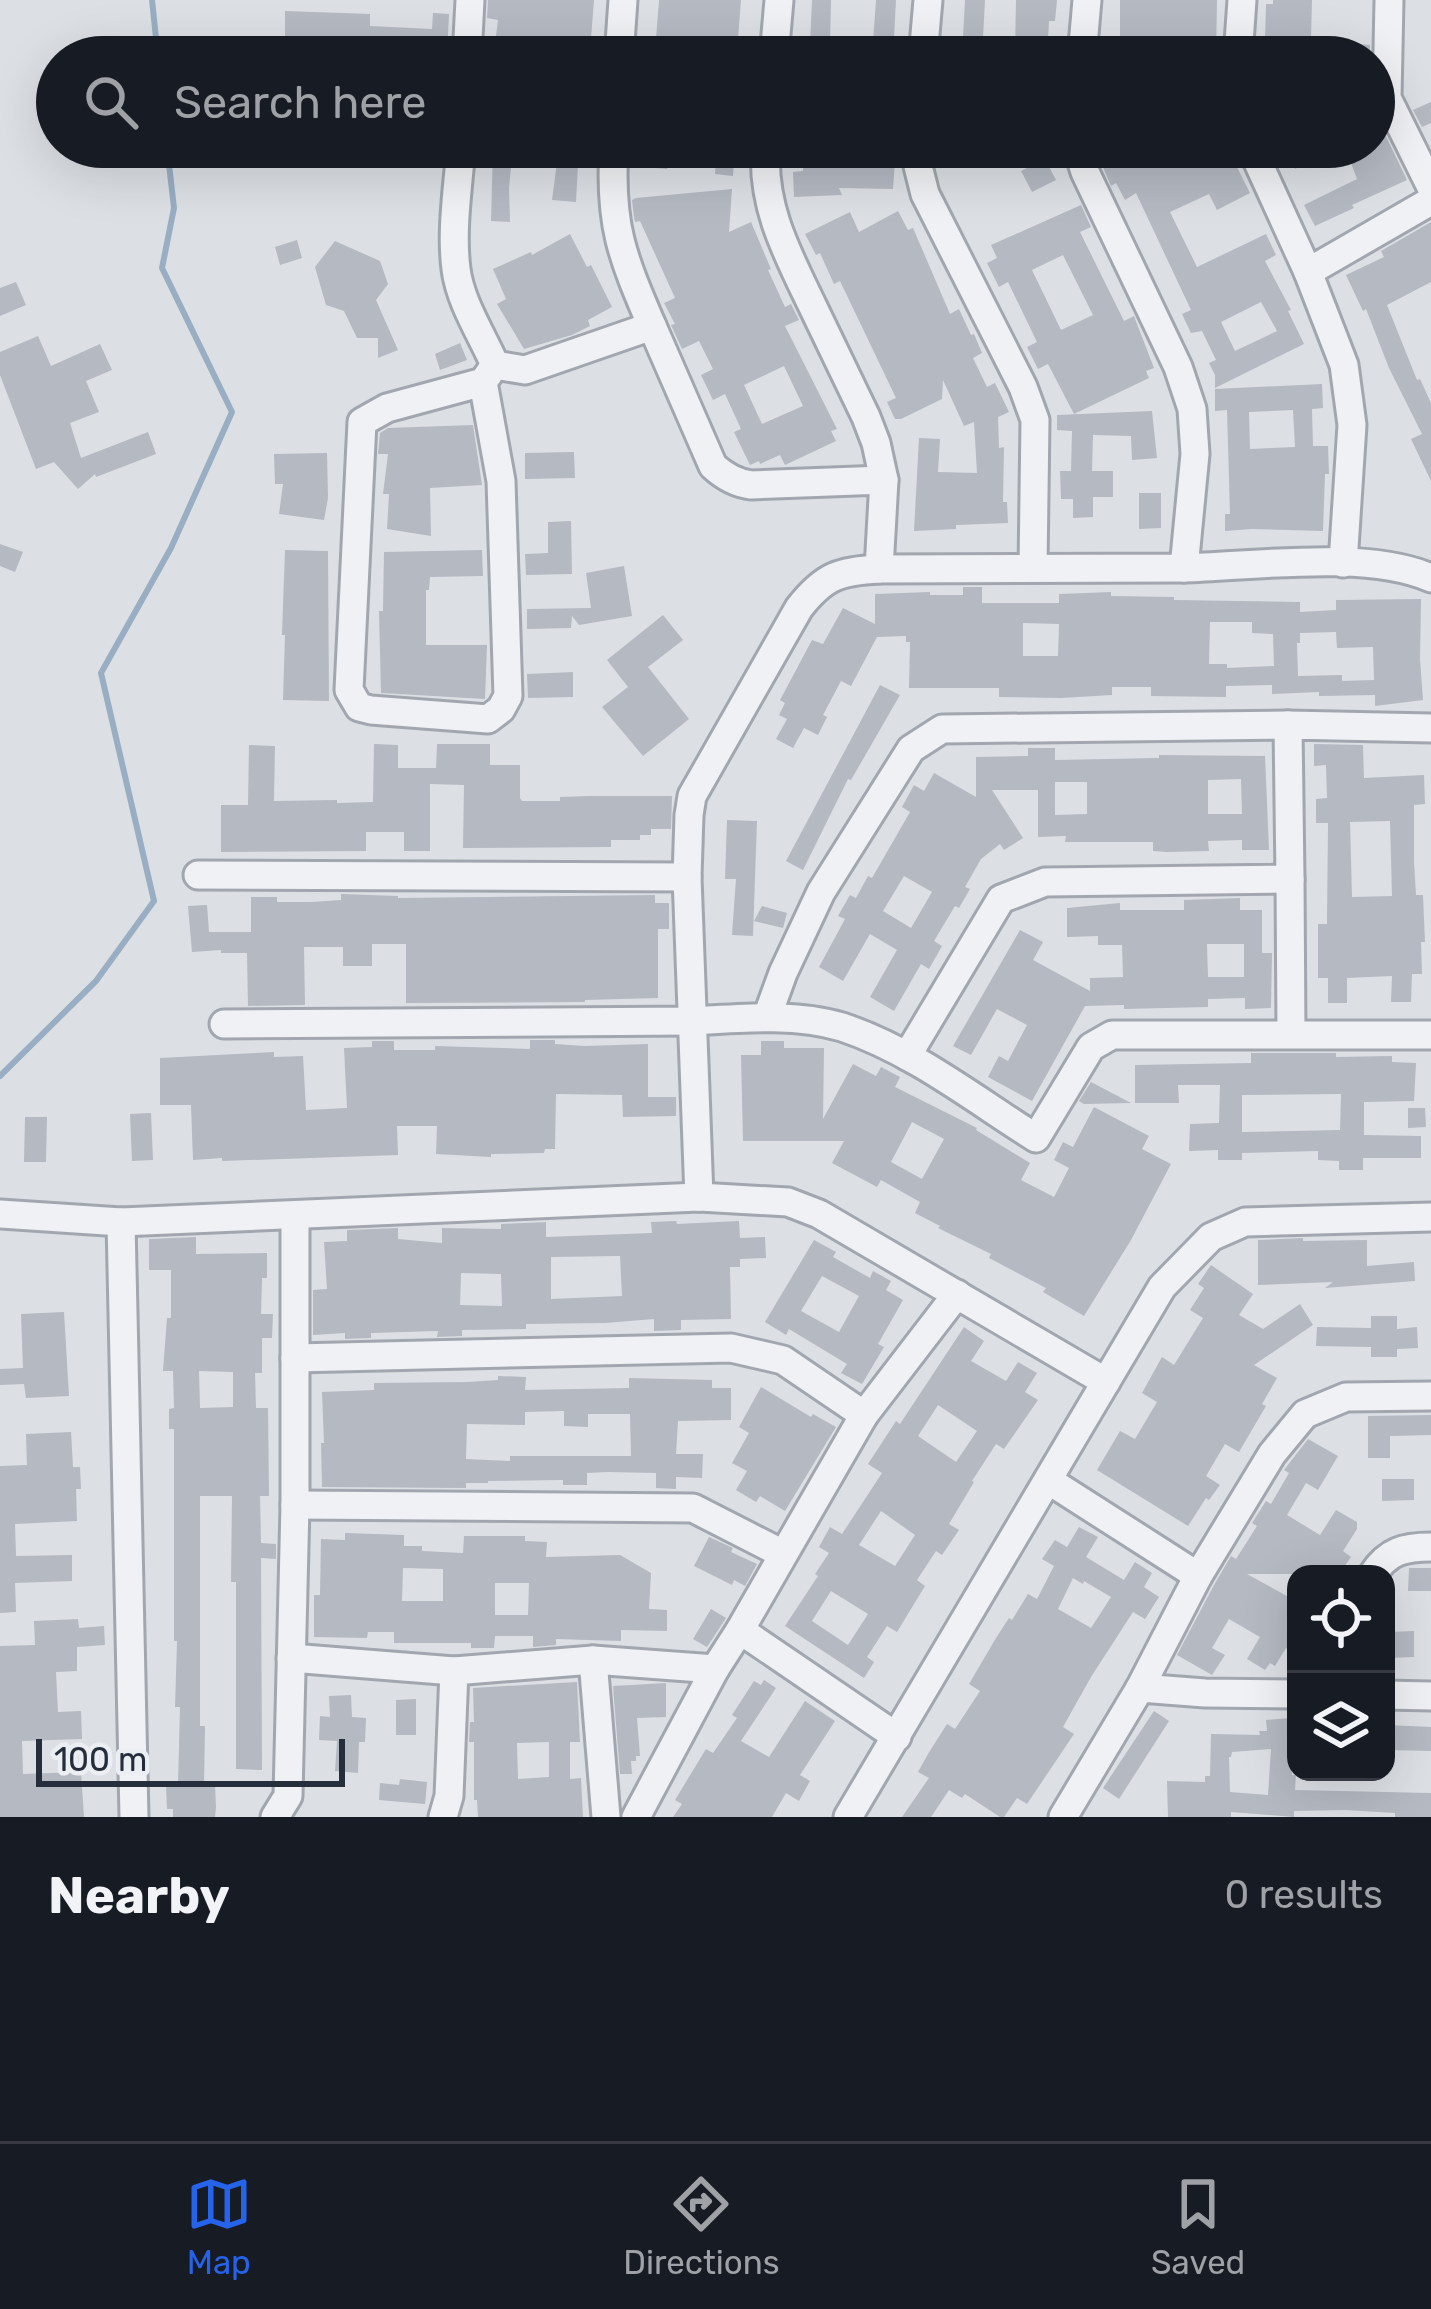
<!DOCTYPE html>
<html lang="en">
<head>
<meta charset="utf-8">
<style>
  :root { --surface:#171b24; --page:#20242c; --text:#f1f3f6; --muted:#9ea1a6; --line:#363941; --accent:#2563eb }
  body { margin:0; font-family:Rubik,sans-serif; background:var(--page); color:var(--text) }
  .controls { position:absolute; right:36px; bottom:36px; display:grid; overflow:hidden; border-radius:24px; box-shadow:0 12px 48px #0002 }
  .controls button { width:108px; height:108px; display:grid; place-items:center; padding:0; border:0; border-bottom:3px solid var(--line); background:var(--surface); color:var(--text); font:60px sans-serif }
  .scale { position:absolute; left:36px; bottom:30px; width:309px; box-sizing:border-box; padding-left:12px; border:6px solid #272e3b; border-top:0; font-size:33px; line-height:42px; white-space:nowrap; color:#272e3b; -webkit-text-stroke:9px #ebeff3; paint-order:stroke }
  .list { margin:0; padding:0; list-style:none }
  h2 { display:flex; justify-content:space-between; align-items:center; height:156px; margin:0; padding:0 48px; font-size:51px }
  h2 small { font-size:39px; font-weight:400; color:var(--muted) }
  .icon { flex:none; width:66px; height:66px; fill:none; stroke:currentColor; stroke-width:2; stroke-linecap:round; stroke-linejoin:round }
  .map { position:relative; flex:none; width:1431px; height:1817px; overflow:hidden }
  .search { position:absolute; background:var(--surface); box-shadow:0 12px 48px #0002; left:36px; right:36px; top:36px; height:132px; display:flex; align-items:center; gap:30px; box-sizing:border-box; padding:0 42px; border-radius:66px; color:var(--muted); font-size:45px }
  .sheet { height:324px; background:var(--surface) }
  nav { display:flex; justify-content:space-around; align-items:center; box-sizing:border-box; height:168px; border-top:3px solid var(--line); background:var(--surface); font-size:33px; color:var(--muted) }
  nav a { display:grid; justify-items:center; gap:6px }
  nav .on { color:var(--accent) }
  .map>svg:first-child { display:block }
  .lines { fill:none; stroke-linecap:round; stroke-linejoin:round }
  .stream { stroke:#99aec3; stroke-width:6 }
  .building { fill:#b4b9c2; fill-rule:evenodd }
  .minor-casing { stroke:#a2a7af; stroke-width:33 }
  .minor { stroke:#eff1f4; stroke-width:27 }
</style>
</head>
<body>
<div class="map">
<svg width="1431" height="1817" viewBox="0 0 1431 1817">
  <rect width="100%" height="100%" fill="#dce0e5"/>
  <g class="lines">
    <g class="stream">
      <polyline points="152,0 158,57"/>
      <polyline points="0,1076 96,981 154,901 101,673 171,548 232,412 162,268 174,208 167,147"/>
    </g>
  </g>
  <g class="building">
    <polygon points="488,0 594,0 590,51 585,50 584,57 541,57 541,51 522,50 523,39 496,36 498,20 487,18"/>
    <polygon points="659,0 741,0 738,39 750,40 749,57 703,57 704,46 680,44 679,53 655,52"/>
    <polygon points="812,0 831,0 830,45 810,44"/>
    <polygon points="876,0 896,0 893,57 872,57"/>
    <polygon points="965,0 985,0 982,57 962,57"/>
    <polygon points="1016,0 1057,0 1055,21 1049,21 1047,57 1015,54"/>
    <polygon points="1120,0 1217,0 1216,57 1120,57"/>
    <polygon points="1273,0 1312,0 1311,39 1370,45 1370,57 1261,57 1262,40 1265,40 1266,4 1273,4"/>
    <polygon points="285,11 370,14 370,26 432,29 433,13 449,14 447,57 285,57"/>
    <polygon points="1431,102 1431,123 1422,127 1413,110"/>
    <polygon points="1380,124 1407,180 1352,205 1354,208 1315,226 1304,205 1357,179 1345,147 1374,147 1374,126"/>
    <polygon points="493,147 513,147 509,188 510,222 491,221"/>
    <polygon points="559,147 579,147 576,202 552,200"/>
    <polygon points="647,147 670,147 667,169 645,167"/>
    <polygon points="717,147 735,147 733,176 715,174"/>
    <polygon points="804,147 852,151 853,147 896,147 893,189 839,188 842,195 794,197 793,172 803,171"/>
    <path d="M1119,147h108l23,46 -33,17 -8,-16 -39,18 27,55 69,-33 10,21 -11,6 26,49 -3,1 16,33 -89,44v-13l-6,-12 7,-3 -14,-29 -11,2 -9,-19 9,-4 -55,-117 -11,7 -9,-17 -5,3 -9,-21 -2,-9zM1261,302l16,29 -42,20 -14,-29z"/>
    <polygon points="1284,147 1311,147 1316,158 1295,169"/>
    <polygon points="1045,159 1056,180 1032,192 1021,171"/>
    <path d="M732,189l-3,43 22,-10 20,47 -3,1 17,37 6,-3 8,16 -14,6 52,103 -6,2 5,10 -51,24 -5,-10 -20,9 -1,-3 -9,4 -16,-33 7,-3 -16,-35 -12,6 -12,-25 12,-6 -14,-28 -17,8 -11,-24 4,-1 -11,-21 11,-5 -35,-77 -5,1 -1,-5 -2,-17 4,-2zM784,366l19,40 -41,18 -18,-39z"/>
    <path d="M1081,205l10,22 -11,5 44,89 10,-5 20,52 -8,3 3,7 -75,36 -26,-50 -10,5 -11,-22 10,-5 -29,-60 -9,5 -12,-24 10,-5 -6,-13zM1063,255l30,60 -32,15 -29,-60z"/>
    <polygon points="898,211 908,230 913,228 950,314 959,309 971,335 974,334 982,353 973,358 987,387 995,383 1009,412 998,417 999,448 1004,447 1003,502 1007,502 1008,523 956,525 956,529 914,531 919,438 940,439 938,472 977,473 974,422 964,426 943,380 942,399 901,419 895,419 887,402 896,398 840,281 834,284 820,253 816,255 805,234 850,212 859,232"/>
    <polygon points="1431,222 1431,282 1387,305 1417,380 1420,379 1431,403 1431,481 1411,439 1422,434 1389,368 1366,309 1363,311 1346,275 1384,257 1381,251"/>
    <polygon points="570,234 587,267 591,265 612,307 588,320 590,326 572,335 524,349 497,304 506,299 493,269 531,252 532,255"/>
    <polygon points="297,240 302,258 280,265 275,247"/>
    <polygon points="335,241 380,261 388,284 376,300 398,350 378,358 378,338 357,338 344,311 326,305 315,267"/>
    <polygon points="16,282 26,305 0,316 0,288"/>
    <polygon points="38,336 51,366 100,344 112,370 86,381 99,412 70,423 81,458 148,432 156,454 96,477 95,474 78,489 54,462 36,469 0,375 0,352"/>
    <polygon points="460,343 467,360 440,370 435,354"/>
    <path d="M1322,384l1,24 -11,1 1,37h15l1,28h-4l-2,57 -71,-2 -27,2v-17h5l-3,-104 -12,1v-22zM1293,410l2,37 -45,2 -1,-37z"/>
    <polygon points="1152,411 1157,458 1132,460 1131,436 1093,435 1092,471 1113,471 1113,497 1093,497 1093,517 1073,518 1073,499 1061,499 1060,471 1071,471 1072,431 1057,430 1057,415"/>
    <polygon points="473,425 482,485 430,488 431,536 387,529 389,494 383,494 388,454 378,454 380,433 388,428"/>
    <polygon points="574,452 575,478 525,479 525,453"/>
    <polygon points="327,453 328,498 324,520 279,514 283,484 275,484 274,454"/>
    <polygon points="1139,493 1161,493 1161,528 1139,529"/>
    <polygon points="571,521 572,574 526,575 525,554 548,553 548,522"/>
    <polygon points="0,544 23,552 15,572 0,566"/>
    <polygon points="285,550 328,551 329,701 283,700 285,635 282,635"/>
    <polygon points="482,550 483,576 430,577 429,590 426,590 426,645 487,645 485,699 381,693 379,611 383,611 384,552"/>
    <polygon points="624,566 632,616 579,625 572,616 571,628 527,629 527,609 591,608 586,573"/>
    <path d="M963,587h19v16h77v-9l52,-2v4l63,1v3l126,2v10l36,-2v-10l85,-1 -1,60 3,41 -48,6v-11l-56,1v-4l-47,2v-9l-46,1v11l-75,-1v-9h-39v8l-51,3 -62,-1v-9h-90l1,-46h-4v-6l-29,1 -26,49 -10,-5 -18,34 4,2 -9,18 -14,-7 -11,20 -17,-9 11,-20 -8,-4 6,-12 -5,-3 32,-60 11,4 20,-36 32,16v-30l55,-2v3h33zM1210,622h42v11l21,1 1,32 -47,2v-4h-18zM1023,623l36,1 -1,32h-35zM1336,632l1,16 36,-1 1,33 -32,1v-6l-44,1 -1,-33h3v-10z"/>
    <polygon points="663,615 683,640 648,667 689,719 643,756 602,707 628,687 607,660"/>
    <polygon points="573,672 573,697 528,698 527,674"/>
    <polygon points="880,685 900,695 851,780 848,779 803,870 786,861"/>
    <polygon points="374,744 398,745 398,768 436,768 437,744 490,744 490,765 520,765 520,798 522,801 560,801 560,797 589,796 672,796 671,829 651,829 651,835 640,835 640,840 611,840 611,847 463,848 464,785 430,784 430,851 404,851 404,832 366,832 366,851 221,852 221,805 248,805 249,745 275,746 274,801 337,800 337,803 373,802"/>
    <path d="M1314,744l49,1 1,33 60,-3 1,29 -11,1v57l2,33h7l2,47h-4l1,32h-10l-1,28h-20l1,-26 -45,2v25h-19v-25h-10v-54h9l1,-101h-12v-24l11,-1 -1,-33 -12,1zM1390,821l2,75 -40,1 -2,-75z"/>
    <path d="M1028,748h27v12l104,-2v-3l106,1 4,94h-27v-10l-34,1 1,10 -42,1 -14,-1v-9h-88l1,-6 -28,1v-47h-46l31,48 -19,12 -4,-6 -19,15 -16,28 5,2 -11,19 -4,-2 -21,35 8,5 -13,23 -8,-5 -27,47 -24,-14 27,-47 -27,-16 -27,47 -24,-14 26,-48 -7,-3 12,-21 6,3 12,-22 4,2 38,-66 -8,-5 12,-22 10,6 10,-18 42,24v-40l52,-1zM1241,779l1,35h-34v-34zM1055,782h32v32l-32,1zM904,876l28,16 -21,36 -28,-17z"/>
    <polygon points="727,820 757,821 753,936 732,935 736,879 725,879"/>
    <polygon points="341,894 398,896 398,898 655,895 655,903 669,903 669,929 658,929 658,998 585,1000 585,1002 406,1003 406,944 372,944 372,966 343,966 343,947 304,947 305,1005 248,1006 247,953 221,953 221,950 192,952 188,906 207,905 209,932 251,932 251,897 277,897 277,902 311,902 341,900"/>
    <path d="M1240,898v12h22v43h10l-1,55 -26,1v-11l-37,1v8l-84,2v-4l-39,1 -53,95 -44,-24 11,-21 9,5 19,-36 -30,-16 -26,46 -18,-9 67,-116 23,12 -10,18 57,31v-13l33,-1 -1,-32h-24v-9l-31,1v-29l53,-5v7h64v-10zM1207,944h37v33h-36z"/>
    <polygon points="762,906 787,913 783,928 754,921"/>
    <polygon points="530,1040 555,1040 555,1044 585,1046 648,1044 648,1097 676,1097 676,1116 623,1117 622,1095 556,1094 555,1149 545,1149 544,1153 491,1154 491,1157 436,1154 437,1126 397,1126 398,1155 222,1161 222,1158 193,1160 191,1105 160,1105 160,1058 274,1052 274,1057 303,1056 306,1110 347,1108 344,1048 372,1047 372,1041 394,1041 394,1050 435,1050 435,1046 530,1049"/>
    <path d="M761,1041h23v7h40l-1,71 30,-55 23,12 5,-9 19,10 -5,10 82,41 -1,2 54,33 -9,17 33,17 15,-29 -15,-8 9,-18 10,5 21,-40 55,29 -7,13 29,15 -40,76 -47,76 -41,-24 3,-4 -57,-30 2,-4 -53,-26 2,-2 -25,-13 5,-11 -39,-22 -4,7 -45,-24 12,-22h-101l-2,-86h20zM912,1122l32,17 -22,40 -31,-17z"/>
    <path d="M1251,1053h85v4l56,-1v6l24,1 -2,38 -50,1v33l57,1v22h-58v12h-24v-9l-21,-1v-9l-76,2v7h-24v-10l-29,1 1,-27 29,-1 1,-38h-42l1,18h-44v-38l116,-2zM1341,1094l-1,36 -98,2v-37z"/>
    <polygon points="1091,1082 1131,1103 1084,1104 1079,1101"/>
    <polygon points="1408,1108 1425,1108 1426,1127 1408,1128"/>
    <polygon points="151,1113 153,1160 132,1161 130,1114"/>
    <polygon points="25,1117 47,1117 46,1162 24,1162"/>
    <path d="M676,1221l1,3 62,-3 1,17 25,-1 1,21 -26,1v8h-10l1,52 -50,1v10l-27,1v-12l-49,4 -79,1v5l-64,1v6l-25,1 1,-6 -67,2v5l-26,1v-6l-32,2v-45l14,-1 -3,-47 23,-1v-11l51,-2v11l44,4v-15l59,1v-5l45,-2v15l106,-4 -1,-11zM620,1256l2,40 -71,3v-42zM461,1273l40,1 1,32 -42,-1z"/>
    <path d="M196,1237v17l71,-1v25h-5l-1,36h12l-1,24h-10v35h-7l1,35h12l1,88h-9l1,47 15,1v15l-15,-1 1,212 -26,-1v-187h-5l1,-86h-32v230h5l-1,58h11l1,23 -1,10h-42v-8h-6l-1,-23 12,-1 2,-78h-5l2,-66h-3v-212h-5v-20l5,-1 -1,-37h-10l4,-53h4v-48h-22v-31zM199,1371l34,1v35l-33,1z"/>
    <polygon points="1303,1238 1303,1241 1367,1240 1367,1266 1414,1262 1415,1281 1325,1288 1333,1282 1258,1285 1258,1240"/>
    <path d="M814,1240l22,12 -3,5 37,21 3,-7 18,10 -5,9 17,10 -25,44 6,3 -22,37 -21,-11 6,-9 -58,-35 -3,6 -21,-13zM822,1276l37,20 -20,36 -38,-21z"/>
    <polygon points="1211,1265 1253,1294 1239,1315 1263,1329 1300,1304 1313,1325 1254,1365 1277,1378 1262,1404 1266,1406 1239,1452 1225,1444 1206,1476 1220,1485 1209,1500 1206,1498 1188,1526 1097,1470 1120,1431 1135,1439 1157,1402 1142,1393 1162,1357 1174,1365 1203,1318 1190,1310 1204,1288 1198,1284"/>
    <polygon points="64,1312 69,1396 26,1398 24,1384 0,1385 0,1369 23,1368 21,1314"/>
    <polygon points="1371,1316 1397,1316 1397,1329 1417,1327 1418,1348 1397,1349 1397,1357 1371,1357 1371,1347 1316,1346 1317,1327 1371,1328"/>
    <path d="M964,1327l20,14 -13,20 35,20 12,-19 19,11 -12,19 13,8 -34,49 -8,-5 -24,37 2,1 -25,42 10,6 -17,25 -6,-4 -19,29 8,6 -28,46 -10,-6 -20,31 7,5 -10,16 -79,-52 33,-50 -3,-2 14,-21 -10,-6 11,-20 12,7 40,-61 -14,-9 28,-43 4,3zM938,1405l39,26 -21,31 -38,-26zM881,1511l34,24 -20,31 -36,-21zM831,1591l37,23 -20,31 -36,-24z"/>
    <path d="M498,1376l28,1 -1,13 104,-2v-10l83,2v8h19v32l-53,1 -2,33h27l-1,24 -26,-1v12l-20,-1v-15l-48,-1 -21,1v12h-24v-5l-75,1v2h-22v5l-144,-1 -1,-44h3l-2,-51 52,-2v-7l94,-1 30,-2zM564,1411v15l24,1v-13h42l1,42h-121v5l-44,-2 1,-35 58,1v-13z"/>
    <polygon points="761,1387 811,1417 813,1414 836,1427 785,1511 760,1496 756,1502 736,1490 747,1471 732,1463 749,1433 739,1427"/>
    <polygon points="1431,1415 1431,1435 1390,1436 1390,1458 1368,1458 1368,1416"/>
    <polygon points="71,1432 73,1467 80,1467 81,1489 76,1489 77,1521 15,1524 16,1556 72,1555 72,1581 15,1583 16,1612 0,1613 0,1466 27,1465 26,1434"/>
    <polygon points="1308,1439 1338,1456 1318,1490 1306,1483 1287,1515 1320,1535 1336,1510 1357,1522 1357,1529 1343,1551 1351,1557 1339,1574 1247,1574 1296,1601 1296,1654 1286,1648 1275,1666 1270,1663 1265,1670 1247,1659 1260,1637 1229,1619 1212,1648 1225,1655 1212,1675 1177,1655 1214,1585 1231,1556 1236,1559 1257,1526 1252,1523 1266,1501 1271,1504 1289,1473 1284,1470"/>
    <polygon points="1382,1479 1414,1479 1414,1500 1382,1501"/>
    <path d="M1079,1527l19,10 -12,20 38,23 11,-18 17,11 -8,14 15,10 -14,22 -12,-7 -42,65 -28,50 11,7 -47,70 -10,-6 -13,19h-4l-35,-23 -3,4 -13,-8 -18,27h-29l27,-39 -11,-6 10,-18 19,-30 8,5 25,-38 -11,-7 27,-46 13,-20 3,2 16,-26 9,5 17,-33 -12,-7 13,-19 12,7zM1073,1578l10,6 1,-3 27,16 -20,31 -33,-19z"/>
    <path d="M345,1533l59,2v11h18v5l41,2 1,-17h61v5l22,1 -1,15 74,-2 31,18 -2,36 18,1v21l-46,-1v11l-65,-2v6l-23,2v-11h-38l-1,12h-23v-5h-77v-11h-26l-1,6 -53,-1v-42h6l1,-56 24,1zM403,1568l40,1v32h-41zM495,1583h34l-1,32h-33z"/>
    <polygon points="709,1537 733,1548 731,1552 757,1564 745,1586 734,1580 732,1585 694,1566"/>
    <polygon points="1409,1568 1431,1568 1431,1591 1408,1591"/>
    <polygon points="711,1609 726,1618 707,1647 693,1639"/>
    <polygon points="78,1619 79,1628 104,1626 105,1645 77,1647 77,1671 56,1672 58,1712 81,1711 82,1739 22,1741 23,1774 81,1772 84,1817 0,1817 0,1646 35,1645 34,1621"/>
    <polygon points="1414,1631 1414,1657 1386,1658 1386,1632"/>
    <polygon points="764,1680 776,1688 741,1741 769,1757 805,1701 835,1721 800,1775 810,1781 799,1801 786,1793 772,1817 673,1817 682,1804 675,1800 706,1749 713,1753 737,1718 732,1715 754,1681 761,1685"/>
    <path d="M577,1682l3,60h-10v37l11,-1 2,39h-105l-1,-17h-3v-58h-5l1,-20h4l-1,-34zM549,1742v35l-31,2 -1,-36z"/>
    <polygon points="666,1683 666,1717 637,1718 640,1756 636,1756 636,1761 631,1761 632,1774 620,1774 613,1686"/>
    <polygon points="351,1695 352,1717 366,1718 365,1742 359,1742 358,1773 335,1771 337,1741 319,1740 320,1716 330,1717 329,1696"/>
    <polygon points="416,1699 416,1735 396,1735 396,1700"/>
    <polygon points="1154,1711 1169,1721 1119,1799 1103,1788"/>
    <path d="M1289,1718l1,18h3l1,12h-3l1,27h4l-1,15 136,3v24h-36v-4l-50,-3 -51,1v6l-63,-5v5h-63l-1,-36 38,1v-6h5l1,-42 49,1 -1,-4h8l-1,-11zM1271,1749l-3,46 -38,-3 -1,-35h2l1,-5z"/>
    <polygon points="1386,1725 1431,1727 1431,1751 1386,1750"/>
    <polygon points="400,1779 427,1782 425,1804 379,1800 380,1783 399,1785"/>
  </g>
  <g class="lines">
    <defs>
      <g id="minor">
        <polyline points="1389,0 1387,98 1431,187"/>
        <polyline points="467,57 470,0"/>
        <polyline points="619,57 623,0"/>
        <polyline points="774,57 779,0"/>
        <polyline points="923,57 928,0"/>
        <polyline points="1082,57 1087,0"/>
        <polyline points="1238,57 1242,0"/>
        <path d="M461,147c-3,40 -10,83 -5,122 4,33 26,66 39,96l30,5 127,-44c-30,-70 -43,-101 -38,-179"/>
        <path d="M766,147c-5,59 22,108 47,160 18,37 35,73 53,110l10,26 8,37"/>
        <polyline points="920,147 918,166 925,194 1023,387 1035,420 1033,568"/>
        <polyline points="1077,147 1085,172 1178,367 1192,409 1195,454 1184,568"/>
        <polyline points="1251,147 1308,272 1344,365 1352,425 1343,563"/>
        <polyline points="1308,272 1431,201"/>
        <path d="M652,326l61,140c12,11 23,17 38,19l133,-5 -5,89"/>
        <polyline points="483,382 501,481 508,696 501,709 488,719 371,710 359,707 349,690 362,422 387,408 483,382 495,365"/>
        <polyline points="198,875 687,877"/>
        <polyline points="1290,879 1291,1034"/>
        <polyline points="767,1017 783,973 821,892 911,749 942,729 1288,725"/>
        <path d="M224,1024l469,-3c48,-3 103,-8 149,6 70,23 132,72 194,111l55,-91 21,-12h319"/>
        <polyline points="907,1056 1001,899 1045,882 1290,879 1288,725 1431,728"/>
        <path d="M699,1197l-12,-320 2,-62 3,-19 107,-188c25,-32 40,-37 80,-39 101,0 203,0 305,-1 71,-2 183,-18 247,10"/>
        <polyline points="0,1214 121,1222 699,1197 788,1202 819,1214 1106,1382"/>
        <polyline points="121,1222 134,1817"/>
        <polyline points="295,1358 731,1348 783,1360 864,1415"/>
        <polyline points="1048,1480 1198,1576"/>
        <polyline points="295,1505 693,1508 783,1554"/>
        <path d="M1373,1574c15,-23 31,-27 58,-27"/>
        <polyline points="740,1630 897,1737"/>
        <polyline points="291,1658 454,1671"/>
        <polyline points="593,1660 606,1817"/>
        <polyline points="1140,1688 1205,1693 1296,1694"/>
        <polyline points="1386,1695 1431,1696"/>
        <polyline points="275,1817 288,1796 295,1505 295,1215"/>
        <polyline points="443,1817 449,1796 454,1671 593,1660 715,1669"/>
        <polyline points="636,1817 715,1669 740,1630 864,1415 957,1294"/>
        <polyline points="848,1817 1162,1287 1211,1237 1245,1222 1431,1217"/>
        <polyline points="1063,1817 1140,1688 1198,1576 1272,1454 1305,1414 1346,1397 1431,1396"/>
      </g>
    </defs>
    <use href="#minor" class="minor-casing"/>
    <use href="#minor" class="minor"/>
  </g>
</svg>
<div class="controls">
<button><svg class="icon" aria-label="locate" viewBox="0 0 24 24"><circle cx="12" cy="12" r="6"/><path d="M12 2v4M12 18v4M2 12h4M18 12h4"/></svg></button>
<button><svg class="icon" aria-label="layers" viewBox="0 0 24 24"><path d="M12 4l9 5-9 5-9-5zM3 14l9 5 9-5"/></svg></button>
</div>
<div class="scale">100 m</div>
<div class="search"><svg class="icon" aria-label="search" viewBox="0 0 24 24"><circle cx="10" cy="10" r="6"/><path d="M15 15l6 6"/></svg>Search here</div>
</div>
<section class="sheet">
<h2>Nearby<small>0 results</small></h2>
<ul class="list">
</ul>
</section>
<nav>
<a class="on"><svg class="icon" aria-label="map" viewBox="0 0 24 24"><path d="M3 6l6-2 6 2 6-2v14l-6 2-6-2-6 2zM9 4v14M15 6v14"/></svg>Map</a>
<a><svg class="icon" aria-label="directions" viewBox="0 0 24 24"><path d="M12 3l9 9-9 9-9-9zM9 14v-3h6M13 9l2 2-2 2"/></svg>Directions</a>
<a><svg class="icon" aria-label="saved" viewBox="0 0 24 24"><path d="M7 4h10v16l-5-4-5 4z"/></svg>Saved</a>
</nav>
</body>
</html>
